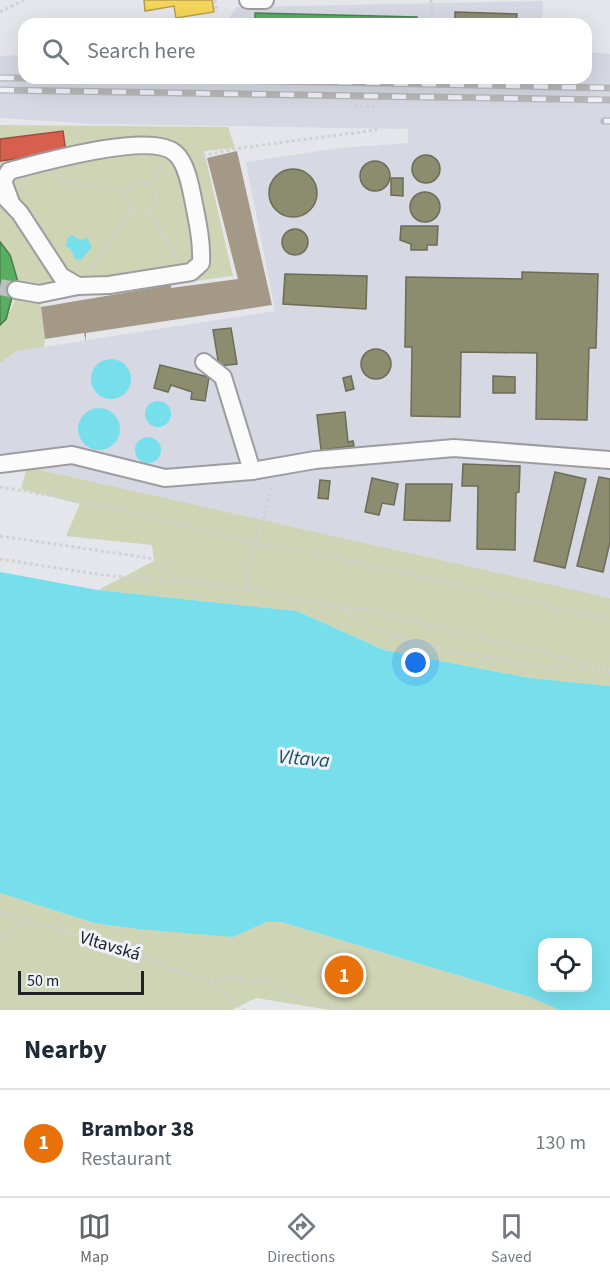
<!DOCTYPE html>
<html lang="en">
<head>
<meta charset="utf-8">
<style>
  :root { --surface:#fff; --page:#f2f2f3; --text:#1f2937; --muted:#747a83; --line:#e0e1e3; --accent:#66676a }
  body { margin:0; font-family:"Source Sans 3",sans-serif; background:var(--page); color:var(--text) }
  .controls { position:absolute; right:18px; bottom:18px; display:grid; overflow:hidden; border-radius:12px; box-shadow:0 6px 24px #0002 }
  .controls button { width:54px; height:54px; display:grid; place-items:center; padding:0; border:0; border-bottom:2px solid var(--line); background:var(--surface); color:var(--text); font:30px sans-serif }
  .scale { position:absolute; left:18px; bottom:15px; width:126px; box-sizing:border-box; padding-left:6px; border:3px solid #212225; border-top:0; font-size:16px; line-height:21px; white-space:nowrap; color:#212225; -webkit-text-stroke:4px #f0f1fb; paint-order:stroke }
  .you { position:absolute; left:416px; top:663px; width:21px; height:21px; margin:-15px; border:4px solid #fff; border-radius:50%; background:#1a73e8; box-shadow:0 0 0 9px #1a73e833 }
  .badge { display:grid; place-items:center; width:39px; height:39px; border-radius:50%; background:var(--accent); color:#fff; font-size:20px; font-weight:700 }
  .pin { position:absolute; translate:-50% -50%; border:3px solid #fff; box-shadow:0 2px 6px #0006 }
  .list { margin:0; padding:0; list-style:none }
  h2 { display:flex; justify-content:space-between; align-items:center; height:78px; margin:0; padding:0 24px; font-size:26px }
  h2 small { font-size:20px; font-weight:400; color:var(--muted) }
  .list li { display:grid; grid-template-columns:39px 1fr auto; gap:18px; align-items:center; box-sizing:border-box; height:108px; padding:0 24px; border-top:2px solid var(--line) }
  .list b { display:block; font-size:22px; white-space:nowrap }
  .list p { margin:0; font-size:20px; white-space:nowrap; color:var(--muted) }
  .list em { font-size:20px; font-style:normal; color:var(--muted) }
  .icon { flex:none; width:33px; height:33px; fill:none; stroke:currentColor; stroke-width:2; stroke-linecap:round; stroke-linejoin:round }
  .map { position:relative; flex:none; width:610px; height:1010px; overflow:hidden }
  .search { position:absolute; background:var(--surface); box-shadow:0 6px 24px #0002; left:18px; right:18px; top:18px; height:66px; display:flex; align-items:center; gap:15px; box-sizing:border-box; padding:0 21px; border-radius:18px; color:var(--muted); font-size:22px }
  .sheet { height:186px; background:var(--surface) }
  nav { display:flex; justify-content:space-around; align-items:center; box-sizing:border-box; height:84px; border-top:2px solid var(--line); background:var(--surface); font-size:16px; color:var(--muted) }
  nav a { display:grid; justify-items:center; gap:3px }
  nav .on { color:var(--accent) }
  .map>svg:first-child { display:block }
  .built { fill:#d6d8e3 }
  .green { fill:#cfd4b5 }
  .water { fill:#77dfec; fill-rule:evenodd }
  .homes { fill:#f6d55c; stroke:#b69f4c; stroke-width:1.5 }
  .shops { fill:#d6604d; stroke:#a04d41; stroke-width:1.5 }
  .public { fill:#5aae61; stroke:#49844f; stroke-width:1.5 }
  .industry { fill:#8c8c6e; stroke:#6c6c58; stroke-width:1.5 }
  .building { fill:#a49887 }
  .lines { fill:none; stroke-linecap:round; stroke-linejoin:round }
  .minor-tunnel { stroke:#bebfc3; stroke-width:16; stroke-dasharray:16 8; stroke-linecap:butt }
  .minor-casing { stroke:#9d9da1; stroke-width:20 }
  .path { stroke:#d1d2d2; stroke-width:3; stroke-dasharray:3 3; stroke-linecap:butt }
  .minor { stroke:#fbfbfc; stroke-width:16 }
  .rail-casing { stroke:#b8b8b9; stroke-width:7 }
  .rail { stroke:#f0f1fb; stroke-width:4.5; stroke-dasharray:14; stroke-linecap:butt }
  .labels { text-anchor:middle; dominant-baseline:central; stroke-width:6; stroke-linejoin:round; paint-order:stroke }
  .street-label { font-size:18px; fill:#212225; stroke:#f0f1fb }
  .water-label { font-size:20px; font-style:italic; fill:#17545b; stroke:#f0f1fb }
</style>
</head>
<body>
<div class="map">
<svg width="610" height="1010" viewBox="0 0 610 1010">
  <rect width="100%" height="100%" fill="#e5e6eb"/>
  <g class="built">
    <polygon points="543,1 542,24 224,24 237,7"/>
    <polygon points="586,52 610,54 610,598 27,467 26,456 0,453 0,363 17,351 275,311 246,162 340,148 408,143 408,129 94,124 0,118 0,56 24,55 24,78 586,78"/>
  </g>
  <g class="green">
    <path d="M0,125l228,2 7,21 -31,3 29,125 -193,25 5,38 -1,8 -27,4 -17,12v-38c25,-28 18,-54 0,-83z"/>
    <polygon points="27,467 610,598 610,686 530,678 384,650 297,611 98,590 154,561 152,545 66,536 80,504 21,489"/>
    <polygon points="0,893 94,923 138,929 254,927 266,922 281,922 527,996 560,1010 330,1010 256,998 232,1010 0,1010"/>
  </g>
  <g class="water">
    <polygon points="72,235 80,240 87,238 92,247 81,260 75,259 70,248 65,246 68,238"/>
    <circle cx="111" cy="379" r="20"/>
    <circle cx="158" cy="414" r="13"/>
    <circle cx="99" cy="429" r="21"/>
    <circle cx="148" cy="450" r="13"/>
    <path d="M0,572l98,18 199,21 87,39 146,28 80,8v324h-50l-33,-14 -246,-74h-15l-33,15 -95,-8 -44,-6 -94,-30zM542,942h46v46h-46z"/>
  </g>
  <polygon class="homes" points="144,0 212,0 214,12 176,18 174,6 145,11"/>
  <polygon class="shops" points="63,131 66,152 0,161 0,139"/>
  <g class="public">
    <polygon points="255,13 417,17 417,24 255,24"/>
    <polygon points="0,242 10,255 17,279 6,319 0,325"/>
    <polygon points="0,242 10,255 17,279 6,319 0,325"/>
  </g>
  <g class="industry">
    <polygon points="455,12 517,14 516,24 455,24"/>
    <circle cx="426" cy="169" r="14"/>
    <circle cx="375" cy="176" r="15"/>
    <circle cx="293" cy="193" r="24"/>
    <polygon points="391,178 403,178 403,196 391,195"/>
    <circle cx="425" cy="207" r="15"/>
    <polygon points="401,226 438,226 437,245 427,245 427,250 411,250 411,244 400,240"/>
    <circle cx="295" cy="242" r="13"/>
    <polygon points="522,272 598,274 596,348 589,348 587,420 536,419 537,353 461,352 460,417 411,416 412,347 405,347 406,277 522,279"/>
    <polygon points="285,274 367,276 366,309 283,304"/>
    <polygon points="231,328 237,364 219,366 213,330"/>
    <circle cx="376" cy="364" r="15"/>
    <polygon points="160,365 209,377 205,401 191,399 192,392 171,385 168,392 154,388"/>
    <polygon points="351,376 354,389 346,391 343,378"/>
    <polygon points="493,376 515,377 515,393 493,393"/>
    <polygon points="345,412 348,442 353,441 354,446 321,450 317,415"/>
    <polygon points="463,464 520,466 519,492 516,493 515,550 477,549 478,486 462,486"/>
    <polygon points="555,472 586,479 565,568 534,561"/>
    <polygon points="599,477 610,479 610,542 603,572 577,566"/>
    <polygon points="372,478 398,484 394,505 382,503 379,515 365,512"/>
    <polygon points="320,480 330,481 328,499 318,498"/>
    <polygon points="406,484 452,484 450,521 404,520"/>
  </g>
  <polygon class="building" points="237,151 272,305 86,333 86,342 84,333 45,339 41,307 171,285 171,288 238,279 207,158"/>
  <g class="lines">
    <polyline class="minor-tunnel" points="0,287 16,290"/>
    <defs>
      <g id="minor">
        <polyline points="248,0 265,0"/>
        <path d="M0,192l20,21 41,63 17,10 31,-1 82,-13 10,-9c1,-20 -3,-39 -7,-59 -3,-15 -7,-41 -19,-51 -25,-22 -135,10 -166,18l-6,10 7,19"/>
        <polyline points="16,290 39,294 78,286"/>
        <polyline points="204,362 223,377 252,471"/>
        <polyline points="0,464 72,455 165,478 252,471 315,460 454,448 610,460"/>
      </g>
    </defs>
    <use href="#minor" class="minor-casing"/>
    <g class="path">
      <polyline points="215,0 217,12"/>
      <polyline points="431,0 433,24"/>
      <polyline points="0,12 24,0"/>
      <polyline points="354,106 376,107"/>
      <polyline points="197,157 240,148 376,130 375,126"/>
      <polyline points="59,176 82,185 127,192"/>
      <circle cx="141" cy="198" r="15"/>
      <polyline points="148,184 162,164"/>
      <polyline points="149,211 177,258"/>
      <polyline points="90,270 132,210"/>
      <polyline points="0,487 92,503 262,545 303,550 610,620"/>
      <polyline points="0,536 149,558 179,579"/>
      <polyline points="0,559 103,575 163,581 181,580 245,589 338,606 366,625 402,639 439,648 535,666 610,672"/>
      <polyline points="245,589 272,483"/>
      <polyline points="340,607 373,611 610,669"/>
      <polyline points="0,913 123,947 174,970 208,980 244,1010"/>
      <polyline points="0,937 27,921"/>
      <polyline points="210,980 227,978 271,983 298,999 351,1010"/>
    </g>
    <use href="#minor" class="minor"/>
    <defs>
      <g id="rail">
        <polyline points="0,78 33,78"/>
        <polyline points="142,78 610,88"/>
        <polyline points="0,90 610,100"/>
        <polyline points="604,121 610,121"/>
      </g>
    </defs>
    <use href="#rail" class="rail-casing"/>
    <use href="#rail" class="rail"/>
  </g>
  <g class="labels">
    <g class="street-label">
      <text transform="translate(110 946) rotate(17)">Vltavská</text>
    </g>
    <g class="water-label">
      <text transform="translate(304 759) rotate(5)">Vltava</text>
    </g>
  </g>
</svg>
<div class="controls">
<button><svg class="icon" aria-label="locate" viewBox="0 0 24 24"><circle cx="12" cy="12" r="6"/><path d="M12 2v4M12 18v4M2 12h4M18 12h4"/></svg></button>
</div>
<div class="scale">50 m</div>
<div class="you"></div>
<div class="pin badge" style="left:344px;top:975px;background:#e8710a">1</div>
<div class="search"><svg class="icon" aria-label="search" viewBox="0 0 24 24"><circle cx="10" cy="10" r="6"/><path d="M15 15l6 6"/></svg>Search here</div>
</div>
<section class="sheet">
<h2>Nearby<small></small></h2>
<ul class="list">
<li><span class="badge" style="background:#e8710a">1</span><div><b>Brambor 38</b><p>Restaurant</p></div><em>130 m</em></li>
</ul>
</section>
<nav>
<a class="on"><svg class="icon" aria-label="map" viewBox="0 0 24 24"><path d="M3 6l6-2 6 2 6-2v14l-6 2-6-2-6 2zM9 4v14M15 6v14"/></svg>Map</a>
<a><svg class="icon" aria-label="directions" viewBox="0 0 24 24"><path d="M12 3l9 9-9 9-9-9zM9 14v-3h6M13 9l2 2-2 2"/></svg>Directions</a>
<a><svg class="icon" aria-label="saved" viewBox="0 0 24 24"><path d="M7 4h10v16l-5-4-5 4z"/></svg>Saved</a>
</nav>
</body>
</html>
